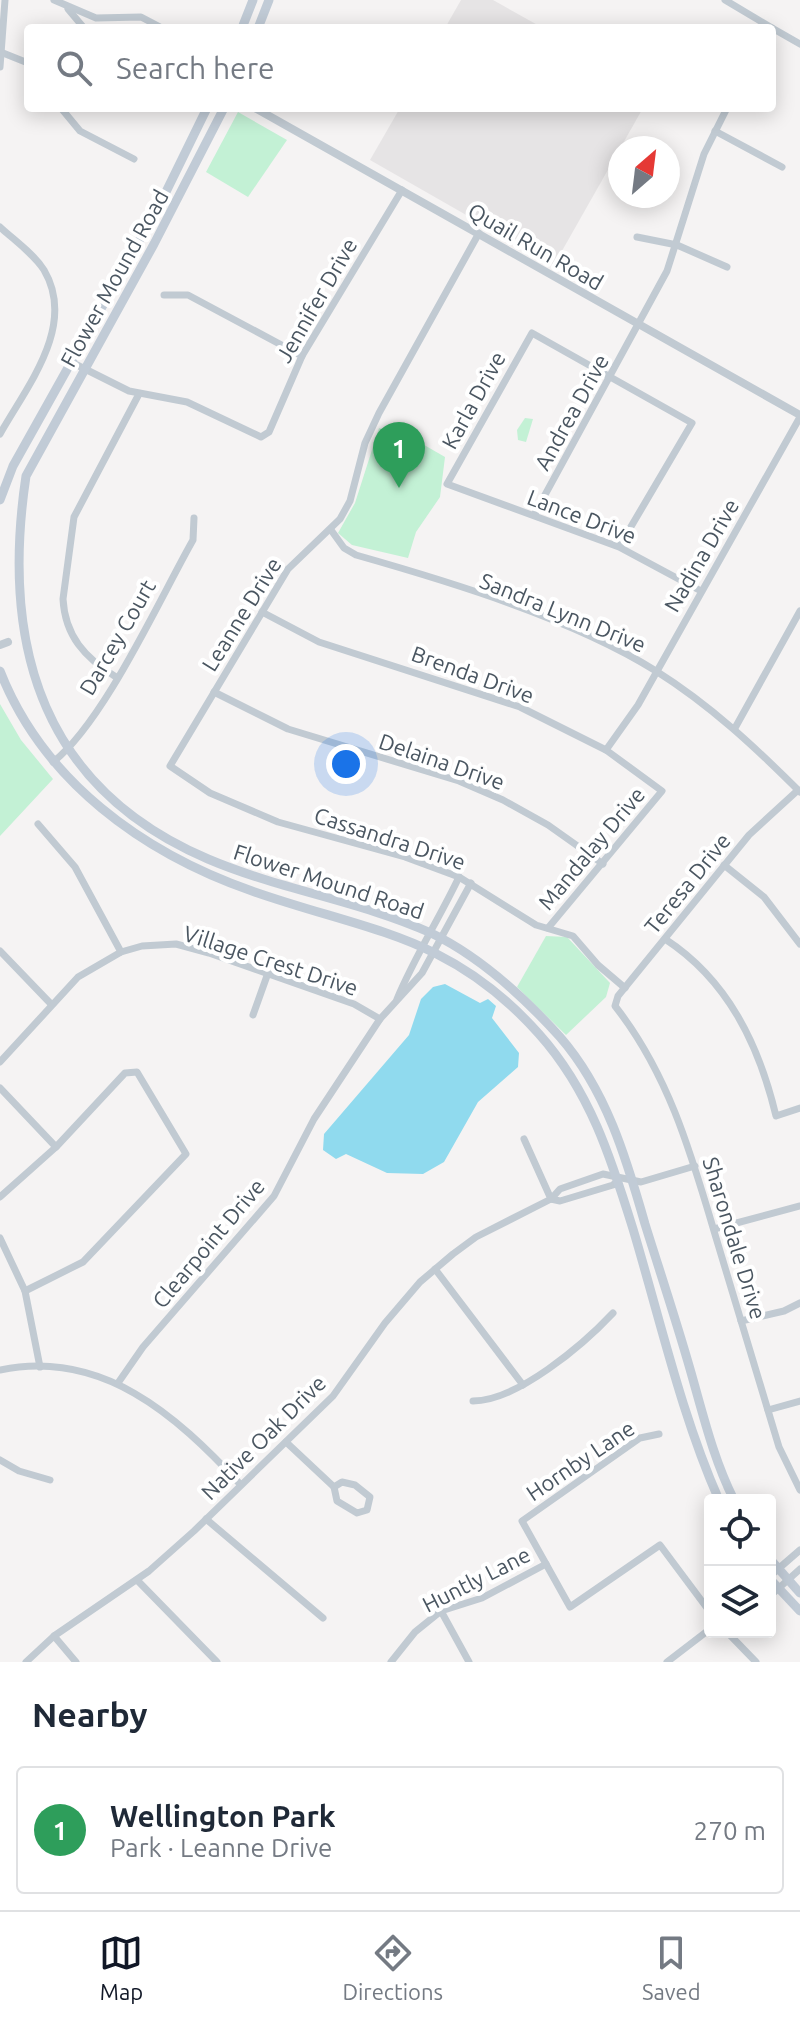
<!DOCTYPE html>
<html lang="en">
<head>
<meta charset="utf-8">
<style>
  :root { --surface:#fff; --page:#f6f6f7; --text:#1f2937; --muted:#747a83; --line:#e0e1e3; --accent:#111827 }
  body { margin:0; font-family:Ubuntu,sans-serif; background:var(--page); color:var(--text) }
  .controls { position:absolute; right:24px; bottom:24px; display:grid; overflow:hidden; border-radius:8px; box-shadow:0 4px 20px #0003 }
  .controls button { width:72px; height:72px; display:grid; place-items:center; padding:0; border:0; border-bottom:2px solid var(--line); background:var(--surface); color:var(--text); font:40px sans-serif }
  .compass { position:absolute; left:608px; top:136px; width:72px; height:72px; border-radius:50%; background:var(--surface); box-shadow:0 4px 20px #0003; rotate:28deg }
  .you { position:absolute; left:346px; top:764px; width:28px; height:28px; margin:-20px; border:6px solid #fff; border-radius:50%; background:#1a73e8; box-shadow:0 0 0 12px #1a73e833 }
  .badge { display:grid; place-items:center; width:52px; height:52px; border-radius:50%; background:var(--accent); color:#fff; font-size:26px; font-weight:700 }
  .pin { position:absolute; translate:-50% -66px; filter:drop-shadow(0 2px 4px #0008) }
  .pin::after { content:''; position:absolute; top:42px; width:28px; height:24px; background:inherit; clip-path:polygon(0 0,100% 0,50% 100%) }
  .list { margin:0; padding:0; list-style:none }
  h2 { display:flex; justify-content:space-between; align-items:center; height:104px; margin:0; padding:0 32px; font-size:34px }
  h2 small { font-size:26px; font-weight:400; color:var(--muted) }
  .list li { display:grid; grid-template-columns:52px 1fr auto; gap:24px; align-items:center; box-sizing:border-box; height:128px; margin:0 16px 16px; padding:0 16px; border:2px solid var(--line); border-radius:8px }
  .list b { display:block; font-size:30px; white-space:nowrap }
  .list p { margin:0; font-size:26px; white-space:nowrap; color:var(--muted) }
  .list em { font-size:26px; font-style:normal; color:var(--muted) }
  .icon { flex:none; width:44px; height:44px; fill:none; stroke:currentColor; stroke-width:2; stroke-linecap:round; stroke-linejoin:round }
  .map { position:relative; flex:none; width:800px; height:1662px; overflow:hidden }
  .search { position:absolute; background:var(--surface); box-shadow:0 4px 20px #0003; left:24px; right:24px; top:24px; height:88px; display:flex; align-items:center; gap:20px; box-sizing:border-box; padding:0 28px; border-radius:8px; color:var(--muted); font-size:30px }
  .sheet { height:248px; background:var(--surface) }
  nav { display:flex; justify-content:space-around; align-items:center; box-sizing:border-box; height:112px; border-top:2px solid var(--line); background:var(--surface); font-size:22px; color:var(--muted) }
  nav a { display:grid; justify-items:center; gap:4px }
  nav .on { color:var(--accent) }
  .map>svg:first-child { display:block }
  .education { fill:#e6e4e5 }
  .green { fill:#c3f1d5 }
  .water { fill:#90daee }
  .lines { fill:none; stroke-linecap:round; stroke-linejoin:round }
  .minor { stroke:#c1cad2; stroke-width:7 }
  .tertiary { stroke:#c1cad2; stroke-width:8 }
  .secondary { stroke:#c1cbd6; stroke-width:9 }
  .labels { text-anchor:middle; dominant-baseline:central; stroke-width:8; stroke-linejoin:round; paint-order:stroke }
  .street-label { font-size:22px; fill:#4a5661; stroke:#fff }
</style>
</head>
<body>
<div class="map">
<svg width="800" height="1662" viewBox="0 0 800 1662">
  <rect width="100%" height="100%" fill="#f5f3f3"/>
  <g class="education">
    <polygon points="461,0 493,0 543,28 445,28"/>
    <polygon points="400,108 643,108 554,265 370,160"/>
  </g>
  <g class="green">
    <polygon points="238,112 287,140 248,197 206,172"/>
    <polygon points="525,418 533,419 526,442 518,440 517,430"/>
    <polygon points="379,428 419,442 445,457 440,497 416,532 408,558 352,545 338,533 355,503"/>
    <polygon points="0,704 21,740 53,779 0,836"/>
    <polygon points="546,936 567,937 610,983 606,997 566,1035 517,987"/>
  </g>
  <polygon class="water" points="445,984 480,1003 488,999 496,1006 492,1018 519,1053 518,1067 478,1102 444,1162 423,1174 387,1173 346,1154 336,1159 323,1150 324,1134 409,1035 421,999 433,987"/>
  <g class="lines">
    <g class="minor">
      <polyline points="54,0 96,18 141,17 162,28"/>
      <polyline points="725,0 772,28"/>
      <polyline points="68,9 84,28"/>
      <polyline points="772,28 800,44"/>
      <polyline points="3,53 28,63"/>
      <polyline points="0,67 5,0"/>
      <polyline points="61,108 80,131 134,159"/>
      <polyline points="715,131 782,167"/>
      <path d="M0,227c14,13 34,27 44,43 33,56 -17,116 -44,164"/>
      <polyline points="479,233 379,413 365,443 350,501 340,519 288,569 170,766 210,793 278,822 405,857 459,877 536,925 573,936 598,965 625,988"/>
      <polyline points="637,237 677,245 727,267"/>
      <polyline points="164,295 188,295 302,356"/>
      <polyline points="71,362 129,391 187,402 261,437 269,432 302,356 402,190"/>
      <polyline points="534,515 667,271 704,154 727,108"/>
      <path d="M331,530l13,18 12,7c95,27 217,64 300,116 54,34 99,76 144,121"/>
      <polyline points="619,547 692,423 532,333 447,484 619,547 701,591"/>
      <polyline points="262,612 319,642 520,707 606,750 662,791 548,928"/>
      <path d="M116,677c-31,-19 -51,-41 -53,-78l11,-82 65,-123"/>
      <polyline points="214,692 288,729 459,781 503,800 548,825 603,864"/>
      <polyline points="735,728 800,611"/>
      <polyline points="606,750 638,705 800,417"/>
      <path d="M53,762c51,-40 106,-162 140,-222l1,-22"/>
      <path d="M798,790l-49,45 -131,161 -3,10c55,70 77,151 102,235 21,68 41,137 62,206l21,43"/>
      <polyline points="38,824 75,867 121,952"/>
      <polyline points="724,865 764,897 800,944"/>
      <path d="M665,939c63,41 94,106 111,177l24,-8"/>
      <polyline points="0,951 51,1004"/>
      <path d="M397,999c18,-43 42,-80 62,-122"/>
      <polyline points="253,1015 268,973"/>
      <polyline points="0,1062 78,977 121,952 142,946 176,944 209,953 354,1004 380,1019"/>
      <polyline points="0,1088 56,1147"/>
      <polyline points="524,1139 551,1199"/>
      <polyline points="0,1197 56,1147 125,1073 137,1072 186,1154 83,1262 25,1291"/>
      <polyline points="551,1199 560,1201 613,1185 618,1180"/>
      <polyline points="714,1229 800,1206"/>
      <polyline points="0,1238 25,1291 40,1367"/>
      <polyline points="435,1269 523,1385"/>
      <polyline points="741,1321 784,1311 800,1303"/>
      <path d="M0,1370c102,-21 176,45 240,114"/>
      <polyline points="118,1383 143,1347 274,1196 314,1119 380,1019 422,973 471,883"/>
      <path d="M473,1401c44,0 110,-56 140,-88"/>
      <polyline points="768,1410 800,1401"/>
      <polyline points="659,1434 640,1438 522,1521 570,1607 660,1545 710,1612"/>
      <polyline points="286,1442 334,1487"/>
      <polyline points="0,1460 19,1471 50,1480"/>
      <polygon points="342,1482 355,1485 370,1497 367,1510 357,1513 337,1501 334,1487"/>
      <polyline points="206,1519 323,1618"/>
      <polyline points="770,1576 800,1550"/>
      <polyline points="137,1580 217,1662"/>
      <polyline points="770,1596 800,1569"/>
      <polyline points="441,1611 469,1662"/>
      <polyline points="727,1632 756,1662"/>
      <polyline points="54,1636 76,1662"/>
      <polyline points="26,1662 54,1636 149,1571 194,1531 333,1396 385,1323 420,1282 453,1254 476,1237 551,1199 560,1189 603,1174 641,1182 695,1166"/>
      <polyline points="391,1662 415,1632 441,1611 482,1598 546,1564"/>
      <polyline points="667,1662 710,1629"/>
    </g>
    <g class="tertiary">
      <polyline points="255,108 800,415"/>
      <polyline points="0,645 8,642"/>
    </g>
    <g class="secondary">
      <polyline points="242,28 253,0"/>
      <polyline points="258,28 269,0"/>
      <path d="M224,108l-70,136 -128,232c-26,174 18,313 182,383 73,31 152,42 223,74 50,24 92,63 129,104 46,53 66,120 85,187 15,48 31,96 45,145 13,45 23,89 44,131"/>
      <polyline points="0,500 13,466 163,198 207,108"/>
      <path d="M0,671c43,110 143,182 252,220 117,41 198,43 287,143 51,57 72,124 94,195 27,90 48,185 86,271"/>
      <polyline points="770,1559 800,1593"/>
      <polyline points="770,1579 800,1611"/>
    </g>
  </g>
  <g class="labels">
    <g class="street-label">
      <text transform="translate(536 246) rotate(30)">Quail Run Road</text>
      <text transform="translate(114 278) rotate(-61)">Flower Mound Road</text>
      <text transform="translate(316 300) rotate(-60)">Jennifer Drive</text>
      <text transform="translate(473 400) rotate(-61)">Karla Drive</text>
      <text transform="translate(571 412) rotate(-61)">Andrea Drive</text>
      <text transform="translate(582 516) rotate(21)">Lance Drive</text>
      <text transform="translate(701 555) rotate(-60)">Nadina Drive</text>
      <text transform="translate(563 612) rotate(22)">Sandra Lynn Drive</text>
      <text transform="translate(241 614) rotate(-58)">Leanne Drive</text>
      <text transform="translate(117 637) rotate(-60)">Darcey Court</text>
      <text transform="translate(473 674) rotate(20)">Brenda Drive</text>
      <text transform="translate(442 761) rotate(19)">Delaina Drive</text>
      <text transform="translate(390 838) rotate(18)">Cassandra Drive</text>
      <text transform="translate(591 848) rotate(-50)">Mandalay Drive</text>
      <text transform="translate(329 881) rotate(18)">Flower Mound Road</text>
      <text transform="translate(687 883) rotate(-51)">Teresa Drive</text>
      <text transform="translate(271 960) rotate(18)">Village Crest Drive</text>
      <text transform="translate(735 1238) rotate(73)">Sharondale Drive</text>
      <text transform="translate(208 1243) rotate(-50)">Clearpoint Drive</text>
      <text transform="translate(263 1437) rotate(-45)">Native Oak Drive</text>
      <text transform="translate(580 1460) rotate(-34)">Hornby Lane</text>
      <text transform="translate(476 1579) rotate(-27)">Huntly Lane</text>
    </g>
  </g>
</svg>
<div class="controls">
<button><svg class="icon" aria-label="locate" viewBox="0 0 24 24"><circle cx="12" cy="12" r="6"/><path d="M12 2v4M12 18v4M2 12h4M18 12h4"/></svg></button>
<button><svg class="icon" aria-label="layers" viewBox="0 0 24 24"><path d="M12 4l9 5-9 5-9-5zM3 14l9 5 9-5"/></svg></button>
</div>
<svg class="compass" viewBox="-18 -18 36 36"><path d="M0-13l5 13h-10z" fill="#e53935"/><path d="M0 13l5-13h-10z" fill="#747a83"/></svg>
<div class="you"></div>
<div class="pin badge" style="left:399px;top:488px;background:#2e9e5b">1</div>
<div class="search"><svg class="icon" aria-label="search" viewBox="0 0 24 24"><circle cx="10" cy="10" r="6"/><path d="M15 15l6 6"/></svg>Search here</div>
</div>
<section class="sheet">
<h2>Nearby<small></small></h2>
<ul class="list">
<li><span class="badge" style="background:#2e9e5b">1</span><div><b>Wellington Park</b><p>Park · Leanne Drive</p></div><em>270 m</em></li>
</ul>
</section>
<nav>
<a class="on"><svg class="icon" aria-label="map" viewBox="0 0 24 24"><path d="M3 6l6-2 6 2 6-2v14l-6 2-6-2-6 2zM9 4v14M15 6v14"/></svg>Map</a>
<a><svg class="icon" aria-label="directions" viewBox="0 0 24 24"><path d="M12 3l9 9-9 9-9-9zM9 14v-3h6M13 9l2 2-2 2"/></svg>Directions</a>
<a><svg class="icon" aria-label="saved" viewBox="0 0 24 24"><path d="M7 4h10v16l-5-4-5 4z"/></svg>Saved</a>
</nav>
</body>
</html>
